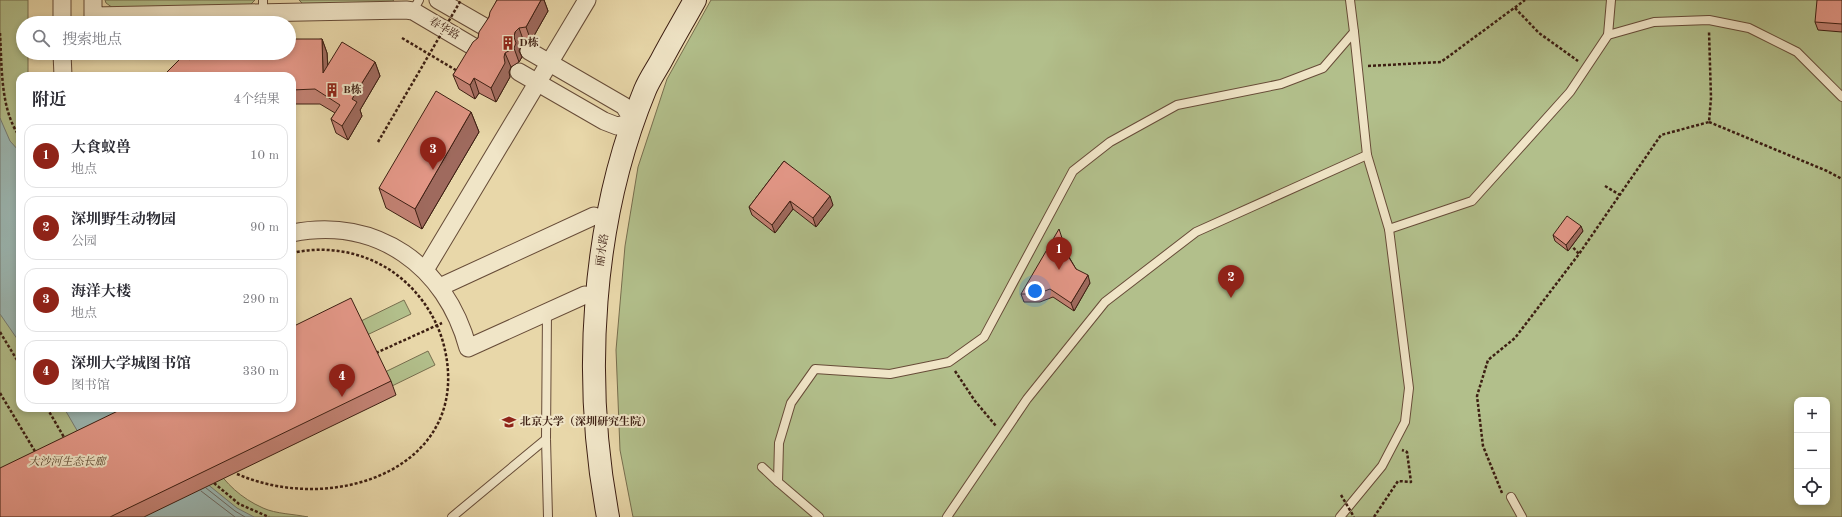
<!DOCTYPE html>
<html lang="zh">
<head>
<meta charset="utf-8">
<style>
  :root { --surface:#fff; --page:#f2f2f3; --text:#2b2b33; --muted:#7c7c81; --line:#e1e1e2; --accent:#8f2418 }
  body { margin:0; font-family:"Old Standard TT","Noto Serif SC",serif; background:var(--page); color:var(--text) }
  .controls { position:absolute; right:12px; bottom:12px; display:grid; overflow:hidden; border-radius:8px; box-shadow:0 2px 6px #0003 }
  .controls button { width:36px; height:36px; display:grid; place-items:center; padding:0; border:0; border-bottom:1px solid var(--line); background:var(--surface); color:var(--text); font:20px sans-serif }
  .you { position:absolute; left:1035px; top:291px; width:14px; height:14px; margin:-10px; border:3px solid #fff; border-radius:50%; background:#1a73e8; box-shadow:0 0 0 6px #1a73e833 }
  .badge { display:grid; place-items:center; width:26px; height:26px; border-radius:50%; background:var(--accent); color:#fff; font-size:13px; font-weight:700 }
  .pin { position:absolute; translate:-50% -33px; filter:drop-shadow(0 1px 2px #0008) }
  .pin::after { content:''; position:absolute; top:21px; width:14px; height:12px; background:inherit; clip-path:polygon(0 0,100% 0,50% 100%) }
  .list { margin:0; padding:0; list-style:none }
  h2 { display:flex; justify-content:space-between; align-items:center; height:52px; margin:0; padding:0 16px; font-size:17px }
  h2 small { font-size:13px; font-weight:400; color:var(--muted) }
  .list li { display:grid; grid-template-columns:26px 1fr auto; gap:12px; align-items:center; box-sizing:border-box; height:64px; margin:0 8px 8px; padding:0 8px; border:1px solid var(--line); border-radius:12px }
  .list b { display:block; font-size:15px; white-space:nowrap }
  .list p { margin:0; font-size:13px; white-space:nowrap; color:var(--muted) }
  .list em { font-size:13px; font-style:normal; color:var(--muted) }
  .icon { flex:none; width:22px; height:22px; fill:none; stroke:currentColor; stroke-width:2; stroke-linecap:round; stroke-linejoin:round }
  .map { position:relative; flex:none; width:1842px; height:517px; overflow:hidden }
  .search { position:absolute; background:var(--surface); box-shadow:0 2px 6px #0003; left:16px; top:16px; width:280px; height:44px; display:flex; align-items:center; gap:10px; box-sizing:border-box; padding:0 14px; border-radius:22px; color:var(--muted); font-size:15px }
  .panel { position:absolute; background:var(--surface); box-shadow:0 2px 6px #0003; left:16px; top:72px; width:280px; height:340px; border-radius:12px }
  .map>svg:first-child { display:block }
  .green { fill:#b2bf8b; stroke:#776e4e; fill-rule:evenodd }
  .water { fill:#9bb7b3; stroke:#757a73 }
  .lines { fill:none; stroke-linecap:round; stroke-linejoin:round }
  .shore { stroke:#6c6a62; stroke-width:1 }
  .service-casing { stroke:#674c38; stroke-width:10 }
  .minor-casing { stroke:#674c38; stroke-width:19 }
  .secondary-casing { stroke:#3c1e12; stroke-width:24 }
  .path { stroke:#3c1e12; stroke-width:2.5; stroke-dasharray:3 2; stroke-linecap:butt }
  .service { stroke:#f0e5c7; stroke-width:8 }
  .minor { stroke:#f0e5c7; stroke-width:17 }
  .secondary { stroke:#f0e5c7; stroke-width:22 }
  .path-bridge { stroke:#3c1e12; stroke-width:2.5; stroke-dasharray:3 2; stroke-linecap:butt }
  .wall { fill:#c38274; stroke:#3c1e12 }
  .shaded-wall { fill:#9f6a5e; stroke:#3c1e12 }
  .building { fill:#e39787; stroke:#3c1e12 }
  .labels { text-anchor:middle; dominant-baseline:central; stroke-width:4; stroke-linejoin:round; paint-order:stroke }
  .street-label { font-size:11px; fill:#3c1e12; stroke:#f0e5c7 }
  .poi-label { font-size:11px; font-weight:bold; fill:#3c1e12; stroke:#f0e5c7; text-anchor:start }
  .park-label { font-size:11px; font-style:italic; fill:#5a4630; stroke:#f0e5c7 }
</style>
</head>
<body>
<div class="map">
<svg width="1842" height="517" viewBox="0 0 1842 517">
  <rect width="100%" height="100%" fill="#e8d7a9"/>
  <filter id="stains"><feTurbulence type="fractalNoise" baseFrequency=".005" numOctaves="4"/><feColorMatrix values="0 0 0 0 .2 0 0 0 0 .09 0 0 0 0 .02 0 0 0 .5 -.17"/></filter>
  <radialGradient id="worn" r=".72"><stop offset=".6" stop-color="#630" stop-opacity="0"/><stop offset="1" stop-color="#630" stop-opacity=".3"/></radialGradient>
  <g class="green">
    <path d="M0,0h28v23h-5v30h5v23h-8v332h165c19,41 33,80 78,100 13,6 31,6 45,9h-301l-7,-13z"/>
    <polygon points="105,0 255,0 248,7 113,8 106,3"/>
    <polygon points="299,0 394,0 388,5 305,6"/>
    <path d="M711,0h1131v517h-1209l-13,-67 -4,-100 9,-104 13,-79 29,-88zM1797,400h30v102h-30z"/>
    <polygon points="404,300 411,314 367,335 361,321"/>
    <polygon points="428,351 435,365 392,386 385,372"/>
  </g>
  <g class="water">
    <polygon points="0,118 10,141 20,152 20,343 0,314"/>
    <polygon points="64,408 173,408 206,483 237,508 254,517 124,517 111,489"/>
  </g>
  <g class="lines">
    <g class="shore">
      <polyline points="206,488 235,511 245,517"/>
      <polyline points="201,491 235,517"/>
    </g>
    <defs>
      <g id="service">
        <polyline points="263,0 263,13"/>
        <polyline points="413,11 419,0"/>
        <polyline points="1354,32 1367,155 1389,229 1472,201 1570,92 1608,35 1654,22 1709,20 1749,28 1797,52 1842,97"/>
        <polyline points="1608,35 1611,0"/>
        <polyline points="547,312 546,439 548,517"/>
        <polyline points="762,467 778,482"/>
        <polyline points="1511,497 1522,517"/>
        <polyline points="452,517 546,439"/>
        <polyline points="819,517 778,482 779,443 791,403 815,369 890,374 949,362 984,337 1073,171 1110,142 1177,105 1281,84 1323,68 1354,32 1350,0"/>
        <polyline points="947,517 1027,399 1105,302 1196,232 1367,155"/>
        <polyline points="1340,517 1382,466 1405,422 1409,388 1389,229"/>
      </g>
      <g id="minor">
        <polyline points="62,0 62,23"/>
        <polyline points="93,0 93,16 406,10 413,11 474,47"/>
        <polyline points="438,0 485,27"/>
        <polyline points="62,53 63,76"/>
        <polyline points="519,72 604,121 617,126 634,122 624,106 529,51"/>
        <path d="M292,233c85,-17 154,33 176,115l117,-53"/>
        <polyline points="425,270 587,0"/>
        <polyline points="440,287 594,216"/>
      </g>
      <path id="secondary" d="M608,517c-26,-138 -17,-296 37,-427 4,-10 11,-20 16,-29 11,-21 23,-41 34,-61"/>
    </defs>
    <use href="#service" class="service-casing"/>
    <use href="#minor" class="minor-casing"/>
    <use href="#secondary" class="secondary-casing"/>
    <g class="path">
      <polyline points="1515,8 1539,33 1578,61"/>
      <path d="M0,33c2,33 0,77 20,104"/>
      <polyline points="402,38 459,72"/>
      <polyline points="1368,66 1441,62 1525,0"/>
      <polyline points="1709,122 1827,171 1842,179"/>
      <polyline points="1605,186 1620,195"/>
      <polyline points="1570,244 1579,254"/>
      <polyline points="0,332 20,365"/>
      <polyline points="376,353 442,323"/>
      <polyline points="955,371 975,401 996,426"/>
      <polyline points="0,393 36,453"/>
      <polyline points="47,408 65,439"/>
      <path d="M237,474c99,43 240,-8 206,-132 -8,-28 -26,-53 -50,-70 -29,-20 -66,-27 -101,-19"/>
      <polyline points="214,483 239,504 269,517"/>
      <polyline points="1502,493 1483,446 1477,396 1488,360 1515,338 1579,254 1661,135 1709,122 1711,98 1709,31"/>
      <polyline points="1374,517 1398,481 1411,482 1407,452 1402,450"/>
    </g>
    <use href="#service" class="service"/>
    <use href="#minor" class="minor"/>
    <use href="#secondary" class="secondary"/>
    <g class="path-bridge">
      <polyline points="378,142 461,0"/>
      <polyline points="1341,495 1354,517"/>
    </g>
  </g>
  <g class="wall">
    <polygon points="497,0 544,0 548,11 531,41 524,42 521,46 519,51 522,57 519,62 511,67 509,72 510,77 496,102 479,93 475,99 459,89 453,75 478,38 489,17"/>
    <polygon points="1842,0 1842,32 1818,30 1815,22"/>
    <polygon points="322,39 327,53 328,66 375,62 380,76 360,110 362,116 348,140 336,133 331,119 335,113 320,104 292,104 292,76 189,60"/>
    <polygon points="471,112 479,132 422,229 386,208 379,188"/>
    <polygon points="784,161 833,205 816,227 793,209 775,233 752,215 749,207"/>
    <polygon points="1583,231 1568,251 1555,241 1553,235"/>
    <polygon points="1069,257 1076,269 1090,283 1074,311 1053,297 1040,302 1024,302 1021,294"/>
    <polygon points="391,381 396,395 144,517 0,517"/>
  </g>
  <g class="shaded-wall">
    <polygon points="541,0 544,0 548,11 531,41 526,27"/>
    <polygon points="519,28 524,42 521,46 519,51 522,57 519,62 514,48 514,37 515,32"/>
    <polygon points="322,39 327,53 329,87 323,73"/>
    <polygon points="505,53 511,67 509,72 510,77 496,102 491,88"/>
    <polygon points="375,62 380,76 360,110 362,116 348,140 342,126 352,99"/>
    <polygon points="474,78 479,93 475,99 470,85"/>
    <polygon points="471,112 479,132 422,229 415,209"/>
    <polygon points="830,196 833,205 816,227 813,218"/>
    <polygon points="790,201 793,209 775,233 772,225"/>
    <polygon points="1581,226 1583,231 1568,251 1566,245"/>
    <polygon points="1088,275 1090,283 1074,311 1071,303"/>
  </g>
  <g class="building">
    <polygon points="497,0 541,0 526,27 519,28 515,32 514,37 516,43 514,48 505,53 504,57 505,63 491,88 474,78 470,85 453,75 473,42 478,38 479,32 489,17 490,12"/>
    <polygon points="1817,0 1842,0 1842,24 1815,22"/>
    <polygon points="289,39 322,39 323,73 342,42 375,62 352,99 357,102 342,126 331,119 340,105 315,89 292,90 292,76 163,76 184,55 189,60 197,53 289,53"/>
    <polygon points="436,91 471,112 415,209 379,188"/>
    <polygon points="784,161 830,196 813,218 790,201 772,225 749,207"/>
    <polygon points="1567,216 1581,226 1566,245 1553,235"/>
    <polygon points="1059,229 1068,256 1076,269 1088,275 1071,303 1050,289 1037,294 1021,294"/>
    <polygon points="351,298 391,381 110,517 0,517 0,468 124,408 292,408 292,327"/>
  </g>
  <defs>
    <symbol id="building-bare" viewBox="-9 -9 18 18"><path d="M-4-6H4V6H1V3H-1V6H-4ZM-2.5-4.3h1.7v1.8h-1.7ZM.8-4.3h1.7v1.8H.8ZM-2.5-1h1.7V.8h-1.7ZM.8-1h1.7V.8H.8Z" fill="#8f2418" stroke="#f0e5c7" stroke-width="2.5" paint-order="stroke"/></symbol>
    <symbol id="university-bare" viewBox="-9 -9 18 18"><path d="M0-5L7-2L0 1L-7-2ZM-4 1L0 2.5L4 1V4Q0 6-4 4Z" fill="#8f2418" stroke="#f0e5c7" stroke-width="2.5" paint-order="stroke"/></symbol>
  </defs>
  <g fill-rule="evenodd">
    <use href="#building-bare" x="498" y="33" width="20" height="20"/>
    <use href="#building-bare" x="322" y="80" width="20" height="20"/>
    <use href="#university-bare" x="499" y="412" width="20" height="20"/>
  </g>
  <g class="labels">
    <g class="street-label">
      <text transform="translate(444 29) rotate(30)">春华路</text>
      <text transform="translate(603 250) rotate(-81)">丽水路</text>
    </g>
    <g class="poi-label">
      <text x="519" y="43">D栋</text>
      <text x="343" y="90">B栋</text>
      <text x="520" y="422">北京大学（深圳研究生院）</text>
    </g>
    <g class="park-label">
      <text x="67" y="462">大沙河生态长廊</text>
    </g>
  </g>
  <rect width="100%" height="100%" filter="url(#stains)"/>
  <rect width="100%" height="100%" fill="url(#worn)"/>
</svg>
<div class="controls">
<button>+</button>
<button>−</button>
<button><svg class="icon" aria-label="locate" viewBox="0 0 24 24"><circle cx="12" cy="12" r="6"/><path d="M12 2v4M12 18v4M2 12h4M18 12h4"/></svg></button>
</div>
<div class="you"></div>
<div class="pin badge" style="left:1059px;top:270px">1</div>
<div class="pin badge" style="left:1231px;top:298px">2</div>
<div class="pin badge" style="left:433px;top:170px">3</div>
<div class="pin badge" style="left:342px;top:397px">4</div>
<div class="search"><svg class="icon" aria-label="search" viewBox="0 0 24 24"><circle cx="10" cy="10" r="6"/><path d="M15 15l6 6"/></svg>搜索地点</div>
<section class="panel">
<h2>附近<small>4个结果</small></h2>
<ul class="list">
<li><span class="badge">1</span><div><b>大食蚁兽</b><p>地点</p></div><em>10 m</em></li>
<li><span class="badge">2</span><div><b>深圳野生动物园</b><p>公园</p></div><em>90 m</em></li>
<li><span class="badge">3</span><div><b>海洋大楼</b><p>地点</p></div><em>290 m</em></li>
<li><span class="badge">4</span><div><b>深圳大学城图书馆</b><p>图书馆</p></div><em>330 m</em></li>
</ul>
</section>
</div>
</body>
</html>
